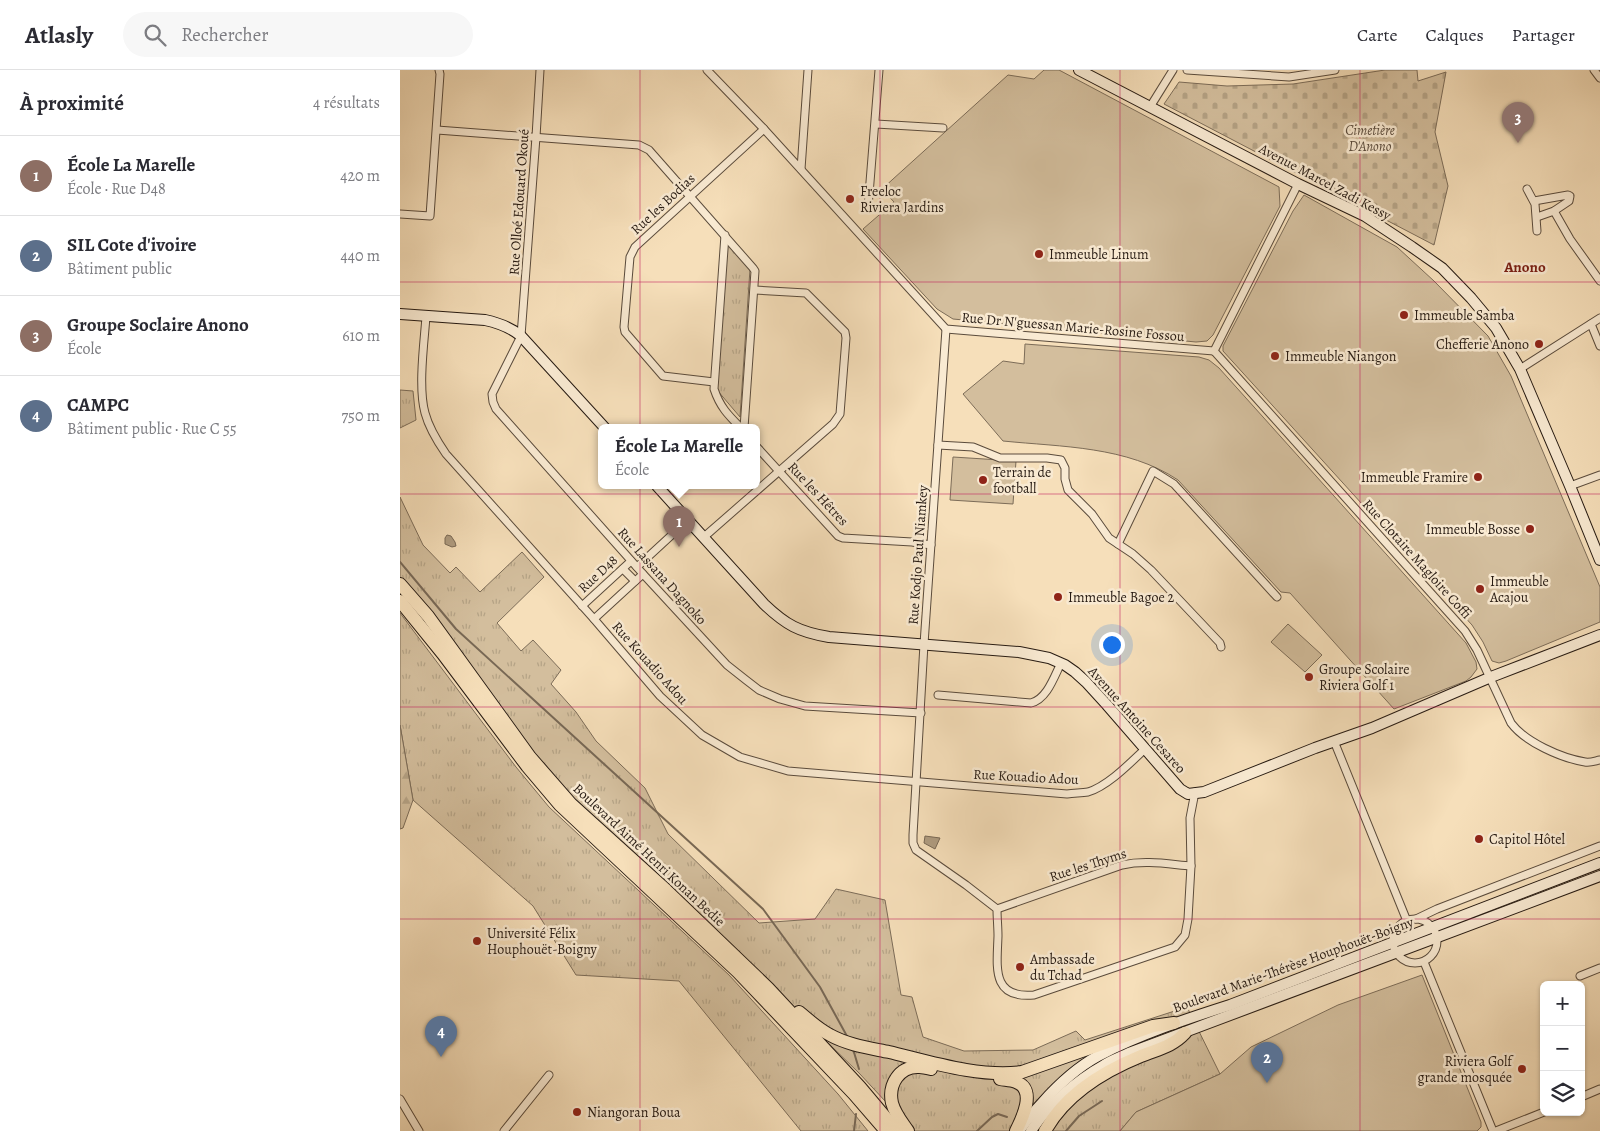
<!DOCTYPE html>
<html lang="fr">
<head>
<meta charset="utf-8">
<style>
  :root { --surface:#fff; --page:#f7f7f7; --text:#2b2b33; --muted:#7c7c81; --line:#e1e1e2; --accent:#db2777 }
  body { margin:0; font-family:Alegreya,serif; background:var(--page); color:var(--text) }
  .controls { position:absolute; right:15px; bottom:15px; display:grid; overflow:hidden; border-radius:8px; box-shadow:0 1px 4px #0004 }
  .controls button { width:45px; height:45px; display:grid; place-items:center; padding:0; border:0; border-bottom:1px solid var(--line); background:var(--surface); color:var(--text); font:25px sans-serif }
  .you { position:absolute; left:711px; top:574px; width:18px; height:18px; margin:-12px; border:4px solid #fff; border-radius:50%; background:#1a73e8; box-shadow:0 0 0 8px #1a73e833 }
  .badge { display:grid; place-items:center; width:32px; height:32px; border-radius:50%; background:var(--accent); color:#fff; font-size:16px; font-weight:700 }
  .pin { position:absolute; translate:-50% -41px; filter:drop-shadow(0 1px 2px #0008) }
  .pin::after { content:''; position:absolute; top:26px; width:18px; height:15px; background:inherit; clip-path:polygon(0 0,100% 0,50% 100%) }
  .popup { position:absolute; left:198px; top:354px; width:162px; height:65px; box-sizing:border-box; display:grid; place-content:center; border-radius:8px; background:var(--surface); filter:drop-shadow(0 1px 4px #0005); font-size:16px; white-space:nowrap; color:var(--muted) }
  .popup b { font-size:19px; color:var(--text) }
  .popup::after { content:''; position:absolute; left:50%; top:100%; margin-left:-10px; border:10px solid transparent; border-top-color:var(--surface) }
  .list { margin:0; padding:0; list-style:none }
  h2 { display:flex; justify-content:space-between; align-items:center; height:65px; margin:0; padding:0 20px; font-size:21px }
  h2 small { font-size:16px; font-weight:400; color:var(--muted) }
  .list li { display:grid; grid-template-columns:32px 1fr auto; gap:15px; align-items:center; box-sizing:border-box; height:80px; padding:0 20px; border-top:1px solid var(--line) }
  .list b { display:block; font-size:19px; white-space:nowrap }
  .list p { margin:0; font-size:16px; white-space:nowrap; color:var(--muted) }
  .list em { font-size:16px; font-style:normal; color:var(--muted) }
  .icon { flex:none; width:28px; height:28px; fill:none; stroke:currentColor; stroke-width:2; stroke-linecap:round; stroke-linejoin:round }
  .map { position:relative; flex:none; width:1200px; height:1061px; overflow:hidden }
  header { display:flex; align-items:center; gap:30px; box-sizing:border-box; height:70px; padding:0 25px; background:var(--surface); border-bottom:1px solid var(--line) }
  header strong { font-size:24px }
  nav { display:flex; gap:28px; margin-inline-start:auto; font-size:18px }
  .search { width:350px; height:45px; background:var(--page); display:flex; align-items:center; gap:12px; box-sizing:border-box; padding:0 18px; border-radius:28px; color:var(--muted); font-size:19px }
  main { display:flex }
  aside { flex:1; background:var(--surface) }
  .map>svg:first-child { display:block }
  .grass { fill:url(#grass-tufts); stroke:#7c6c58 }
  .forest { fill:url(#forest-firs); stroke:#7c6c58 }
  .cemetery { fill:url(#cemetery-stones); stroke:#7c6c58 }
  .garden { fill:#d3be9d; stroke:#7c6c58 }
  .water { fill:#af9c81; stroke:#786855 }
  .lines { fill:none; stroke-linecap:round; stroke-linejoin:round }
  .stream { stroke:#786855; stroke-width:2 }
  .street-casing { stroke:#5a4b3c; stroke-width:9 }
  .secondary-casing { stroke:#261a12; stroke-width:12 }
  .highway-casing { stroke:#261a12; stroke-width:14 }
  .street { stroke:#f9ead2; stroke-width:7 }
  .secondary { stroke:#f9ead2; stroke-width:10 }
  .highway { stroke:#f6dfba; stroke-width:12 }
  .grid { fill:none; stroke:#c2185b; stroke-width:1; stroke-opacity:0.55 }
  .poi-dot { fill:#8f2418; stroke:#f9ead2; stroke-width:2 }
  .labels { text-anchor:middle; dominant-baseline:central; stroke-width:5; stroke-linejoin:round; paint-order:stroke }
  .park-label { font-size:14px; font-style:italic; fill:#5a4b3c; stroke:#f9ead2 }
  .street-label { font-size:14px; fill:#261a12; stroke:#f9ead2 }
  .poi-label { font-size:14px; fill:#261a12; stroke:#f9ead2; text-anchor:start }
  .neighbourhood-label { font-size:15px; font-weight:bold; fill:#7a1f14; stroke:#f9ead2 }
</style>
</head>
<body>
<header>
<strong>Atlasly</strong>
<div class="search"><svg class="icon" aria-label="search" viewBox="0 0 24 24"><circle cx="10" cy="10" r="6"/><path d="M15 15l6 6"/></svg>Rechercher</div>
<nav><a>Carte</a><a>Calques</a><a>Partager</a></nav>
</header>
<main>
<aside>
<h2>À proximité<small>4 résultats</small></h2>
<ul class="list">
<li><span class="badge" style="background:#8d6e63">1</span><div><b>École La Marelle</b><p>École · Rue D48</p></div><em>420 m</em></li>
<li><span class="badge" style="background:#5c6f8a">2</span><div><b>SIL Cote d'ivoire</b><p>Bâtiment public</p></div><em>440 m</em></li>
<li><span class="badge" style="background:#8d6e63">3</span><div><b>Groupe Soclaire Anono</b><p>École</p></div><em>610 m</em></li>
<li><span class="badge" style="background:#5c6f8a">4</span><div><b>CAMPC</b><p>Bâtiment public · Rue C 55</p></div><em>750 m</em></li>
</ul>
</aside>
<div class="map">
<svg width="1200" height="1061" viewBox="0 0 1200 1061">
  <defs>
    <pattern id="grass-tufts" width="24" height="20" patternUnits="userSpaceOnUse" patternTransform="scale(1.25)"><rect width="24" height="20" fill="#d3be9d"/><path d="M3 7l-1-3M5 7V3M7 7l1-3M15 17l-1-3M17 17v-4M19 17l1-3" fill="none" stroke="#b5a386"/></pattern>
    <pattern id="forest-firs" width="22" height="20" patternUnits="userSpaceOnUse" patternTransform="scale(1.25)"><rect width="22" height="20" fill="#d3be9d"/><path d="M5 1l3.5 6h-7zM16 11l3.5 6h-7z" fill="#b5a386"/></pattern>
    <pattern id="cemetery-stones" width="16" height="16" patternUnits="userSpaceOnUse" patternTransform="scale(1.25)"><rect width="16" height="16" fill="#d3be9d"/><path d="M2 7V4a2 2 0 0 1 4 0v3zM10 15v-3a2 2 0 0 1 4 0v3z" fill="#b5a386"/></pattern>
  </defs>
  <rect width="100%" height="100%" fill="#f6dfba"/>
  <filter id="stains"><feTurbulence type="fractalNoise" baseFrequency=".004" numOctaves="4"/><feColorMatrix values="0 0 0 0 .2 0 0 0 0 .09 0 0 0 0 .02 0 0 0 .5 -.17"/></filter>
  <radialGradient id="worn" r=".72"><stop offset=".6" stop-color="#630" stop-opacity="0"/><stop offset="1" stop-color="#630" stop-opacity=".3"/></radialGradient>
  <g class="grass">
    <polygon points="326,172 350,199 340,347 317,320"/>
    <polygon points="0,320 13,321 16,350 0,358"/>
    <polygon points="0,427 23,475 50,503 56,497 80,522 122,482 144,507 97,553 121,581 133,570 161,600 151,614 176,642 196,671 245,718 268,764 359,853 415,849 436,819 485,830 501,925 512,927 523,967 564,981 633,980 676,961 685,970 787,937 820,1004 736,1042 720,1061 511,1061 499,1046 459,1003 268,818 163,722 0,509"/>
    <polygon points="0,543 116,697 149,737 329,905 438,1024 468,1061 401,1061 279,911 176,905 133,836 13,730 0,655"/>
  </g>
  <polygon class="forest" points="0,655 13,730 3,758 0,759"/>
  <polygon class="cemetery" points="985,0 1017,0 1018,11 1046,2 1035,62 1048,116 1034,175 764,34 779,12 827,16 893,14"/>
  <g class="garden">
    <polygon points="644,0 659,0 879,117 880,136 813,265 807,271 796,272 553,249 537,239 463,159 494,132 482,119 608,5 634,9"/>
    <polygon points="904,125 997,177 1034,211 1088,266 1111,306 1200,517 1200,552 1106,591 1099,593 1092,591 1083,572 1072,555 823,281 823,276 893,141"/>
    <path d="M625,274l174,13 10,3 10,8 247,275 10,19 1,7 -6,8 -5,4 -72,28 -104,-116 -9,-1 -103,-112c-51,-34 -116,-33 -175,-39l-40,-47 40,-33 21,3z"/>
    <polygon points="553,387 616,391 613,434 550,430"/>
    <polygon points="888,554 922,585 905,602 871,572"/>
    <polygon points="1022,905 1081,1052 1081,1057 1077,1061 720,1061 736,1042 820,1004 851,977 938,935"/>
  </g>
  <g class="water">
    <polygon points="47,465 51,466 55,472 56,476 52,477 45,474 45,468"/>
    <polygon points="525,766 540,768 535,779 524,773"/>
  </g>
  <g class="lines">
    <g class="stream">
      <polyline points="0,492 56,559 363,839 420,917 448,968"/>
      <polyline points="453,979 459,999"/>
      <polyline points="454,1061 456,1044"/>
      <polyline points="577,1061 592,1047 598,1044 607,1047"/>
      <polyline points="666,1061 679,1046 702,1031"/>
    </g>
    <defs>
      <g id="street">
        <polyline points="140,0 136,67 121,266 92,324 93,332 96,339 243,504 327,595 346,610 359,620 380,629 405,636 521,643"/>
        <polyline points="307,0 364,59 546,259 814,281"/>
        <polyline points="787,0 889,7 935,0"/>
        <polyline points="1194,0 1200,8"/>
        <polyline points="750,37 773,0"/>
        <polyline points="476,54 543,58"/>
        <polyline points="37,60 239,75 249,80 353,198 355,201 344,358"/>
        <polyline points="401,99 408,0"/>
        <polyline points="1127,119 1135,134 1137,161"/>
        <polyline points="1134,131 1168,125 1170,126 1169,131 1154,141 1137,147"/>
        <polyline points="468,137 479,0"/>
        <polyline points="1154,141 1170,169 1200,211"/>
        <polyline points="0,144 30,146 40,4 39,0"/>
        <path d="M325,165l-11,154c6,18 14,26 27,39"/>
        <path d="M26,247c-2,26 -8,71 -1,96 4,15 12,28 21,41l148,165 66,77 42,39 38,22 48,14 279,23c7,-1 14,-1 21,-2 20,-6 42,-29 57,-43"/>
        <polyline points="1191,254 1200,276"/>
        <path d="M546,259l-22,315 -11,191v8l3,7 50,35 31,24c0,9 1,18 1,27 -1,31 -7,63 36,59l141,-48 10,-12 3,-16 3,-53 -1,-48 5,-26"/>
        <path d="M814,281l251,280 12,19 34,73c14,19 50,35 74,39 5,1 10,-1 15,-2"/>
        <polyline points="814,281 898,114"/>
        <polyline points="1120,299 1200,248"/>
        <polyline points="314,312 263,306 225,262 224,257 230,187 235,177 364,59"/>
        <polyline points="538,375 573,377 600,388 647,388 661,390 665,398 665,409 668,420 692,444 709,468 733,484 751,500 820,573 821,577"/>
        <polyline points="356,376 438,466 443,468 512,472 531,475"/>
        <polyline points="1170,416 1200,405"/>
        <polyline points="304,467 433,354 440,344 446,268 445,262 406,223 355,220"/>
        <polyline points="718,474 753,401 774,414 877,527"/>
        <polyline points="237,497 288,450"/>
        <polyline points="223,499 235,511"/>
        <polyline points="182,536 231,491"/>
        <polyline points="194,549 243,504"/>
        <path d="M538,625l93,8c16,-4 23,-26 30,-40"/>
        <polyline points="934,671 1007,851"/>
        <path d="M597,839l125,-44c23,-5 45,-1 69,1"/>
        <polyline points="1016,849 1037,839 1200,776"/>
        <circle cx="1015" cy="871" r="22"/>
        <polyline points="1024,892 1093,1061"/>
        <polyline points="1180,906 1200,898"/>
        <polyline points="1181,1027 1200,1019"/>
        <polyline points="0,1029 19,1061"/>
        <polyline points="104,1061 149,1005"/>
        <polyline points="1096,1061 1144,1042"/>
      </g>
      <g id="secondary">
        <polyline points="679,0 898,114 965,146 1012,177 1042,198 1071,228 1096,258 1120,299 1170,416 1200,490"/>
        <path d="M0,244l85,6c14,3 25,7 36,16l84,92"/>
        <path d="M257,416l107,118c22,21 35,28 65,33l190,15 30,6 16,7 10,7 11,10 21,23 73,84 8,5 16,-2 111,-44 57,-20 119,-51 109,-42"/>
        <path d="M620,1060c6,-10 14,-18 22,-27 16,-18 34,-35 56,-47 40,-21 88,-37 132,-51l370,-142"/>
        <path d="M631,1061c17,-26 46,-51 73,-66 8,-5 17,-8 25,-12l471,-177"/>
      </g>
      <g id="highway">
        <polyline points="0,514 28,546 130,687 171,734 266,820 368,918 460,1017 497,1061"/>
        <polyline points="0,531 43,584 127,696 160,735 338,902 454,1024 486,1061"/>
        <path d="M399,942c10,8 19,17 31,23 18,10 40,13 59,17 41,10 92,26 133,20l131,-46 21,-3"/>
        <path d="M600,1009c5,1 11,1 16,3 21,7 6,37 0,49"/>
        <path d="M508,1061c-6,-9 -13,-17 -16,-28 -4,-18 7,-37 27,-36 4,0 8,1 12,2"/>
        <path d="M645,1061c20,-36 59,-60 96,-75 17,-7 31,-9 44,-23"/>
      </g>
    </defs>
    <use href="#street" class="street-casing"/>
    <use href="#secondary" class="secondary-casing"/>
    <use href="#highway" class="highway-casing"/>
    <use href="#street" class="street"/>
    <use href="#secondary" class="secondary"/>
    <use href="#highway" class="highway"/>
  </g>
  <path class="grid" d="M240,0v1061M480,0v1061M720,0v1061M960,0v1061M0,212h1200M0,424h1200M0,637h1200M0,849h1200"/>
  <g class="poi-dot">
    <circle cx="450" cy="129" r="5"/>
    <circle cx="639" cy="184" r="5"/>
    <circle cx="1004" cy="245" r="5"/>
    <circle cx="1139" cy="274" r="5"/>
    <circle cx="875" cy="286" r="5"/>
    <circle cx="1078" cy="407" r="5"/>
    <circle cx="583" cy="410" r="5"/>
    <circle cx="1130" cy="459" r="5"/>
    <circle cx="1080" cy="519" r="5"/>
    <circle cx="658" cy="527" r="5"/>
    <circle cx="909" cy="607" r="5"/>
    <circle cx="1079" cy="769" r="5"/>
    <circle cx="77" cy="871" r="5"/>
    <circle cx="620" cy="897" r="5"/>
    <circle cx="1122" cy="999" r="5"/>
    <circle cx="177" cy="1042" r="5"/>
  </g>
  <g class="labels">
    <g class="park-label">
      <text x="970" y="60">Cimetière<tspan x="970" dy="16">D'Anono</tspan></text>
    </g>
    <g class="street-label">
      <text transform="translate(925 112) rotate(28)">Avenue Marcel Zadi Kessy</text>
      <text transform="translate(119 132) rotate(-86)">Rue Olloé Edouard Okoué</text>
      <text transform="translate(263 134) rotate(-43)">Rue les Bodias</text>
      <text transform="translate(673 257) rotate(5)">Rue Dr N'guessan Marie-Rosine Fossou</text>
      <text transform="translate(418 424) rotate(47)">Rue les Hêtres</text>
      <text transform="translate(518 485) rotate(-86)">Rue Kodjo Paul Niamkey</text>
      <text transform="translate(1017 489) rotate(48)">Rue Clotaire Magloire Coffi</text>
      <text transform="translate(198 504) rotate(-43)">Rue D48</text>
      <text transform="translate(262 506) rotate(48)">Rue Lassana Dagnoko</text>
      <text transform="translate(250 593) rotate(48)">Rue Kouadio Adou</text>
      <text transform="translate(737 650) rotate(48)">Avenue Antoine Cesareo</text>
      <text transform="translate(626 707) rotate(3)">Rue Kouadio Adou</text>
      <text transform="translate(249 785) rotate(43)">Boulevard Aimé Henri Konan Bedie</text>
      <text transform="translate(688 795) rotate(-18)">Rue les Thyms</text>
      <text transform="translate(893 895) rotate(-20)">Boulevard Marie-Thérèse Houphouët-Boigny</text>
    </g>
    <g class="poi-label">
      <text x="460" y="121">Freeloc<tspan x="460" dy="16">Riviera Jardins</tspan></text>
      <text x="649" y="184">Immeuble Linum</text>
      <text x="1014" y="245">Immeuble Samba</text>
      <text x="1129" y="274" text-anchor="end">Chefferie Anono</text>
      <text x="885" y="286">Immeuble Niangon</text>
      <text x="593" y="402">Terrain de<tspan x="593" dy="16">football</tspan></text>
      <text x="1068" y="407" text-anchor="end">Immeuble Framire</text>
      <text x="1120" y="459" text-anchor="end">Immeuble Bosse</text>
      <text x="1090" y="511">Immeuble<tspan x="1090" dy="16">Acajou</tspan></text>
      <text x="668" y="527">Immeuble Bagoe 2</text>
      <text x="919" y="599">Groupe Scolaire<tspan x="919" dy="16">Riviera Golf 1</tspan></text>
      <text x="1089" y="769">Capitol Hôtel</text>
      <text x="87" y="863">Université Félix<tspan x="87" dy="16">Houphouët-Boigny</tspan></text>
      <text x="630" y="889">Ambassade<tspan x="630" dy="16">du Tchad</tspan></text>
      <text x="1112" y="991" text-anchor="end">Riviera Golf<tspan x="1112" dy="16">grande mosquée</tspan></text>
      <text x="187" y="1042">Niangoran Boua</text>
    </g>
    <g class="neighbourhood-label">
      <text x="1125" y="197">Anono</text>
    </g>
  </g>
  <rect width="100%" height="100%" filter="url(#stains)"/>
  <rect width="100%" height="100%" fill="url(#worn)"/>
</svg>
<div class="controls">
<button>+</button>
<button>−</button>
<button><svg class="icon" aria-label="layers" viewBox="0 0 24 24"><path d="M12 4l9 5-9 5-9-5zM3 14l9 5 9-5"/></svg></button>
</div>
<div class="you"></div>
<div class="pin badge" style="left:279px;top:477px;background:#8d6e63">1</div>
<div class="popup"><b>École La Marelle</b>École</div>
<div class="pin badge" style="left:867px;top:1013px;background:#5c6f8a">2</div>
<div class="pin badge" style="left:1118px;top:73px;background:#8d6e63">3</div>
<div class="pin badge" style="left:41px;top:987px;background:#5c6f8a">4</div>
</div>
</main>
</body>
</html>
